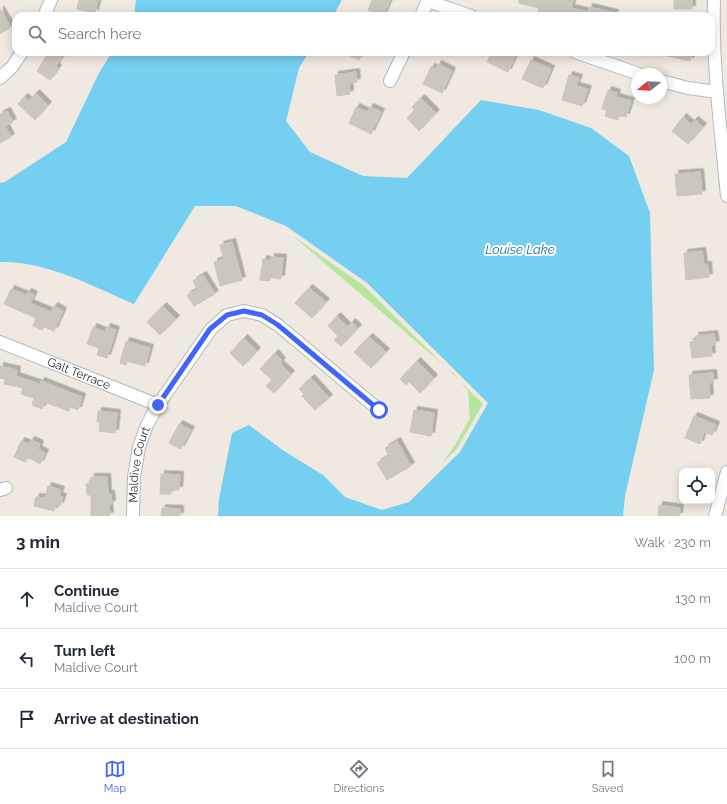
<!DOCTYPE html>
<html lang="en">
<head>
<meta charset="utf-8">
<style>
  :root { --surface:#fff; --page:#f2f2f3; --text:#1f2937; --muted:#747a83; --line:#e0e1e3; --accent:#4264fb }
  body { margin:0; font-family:Raleway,sans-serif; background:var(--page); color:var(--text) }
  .controls { position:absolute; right:12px; bottom:12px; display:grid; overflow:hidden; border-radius:8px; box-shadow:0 2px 10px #0003 }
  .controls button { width:36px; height:36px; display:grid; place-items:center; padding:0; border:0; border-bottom:1px solid var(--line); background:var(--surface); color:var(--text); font:20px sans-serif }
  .compass { position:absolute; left:631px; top:68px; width:36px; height:36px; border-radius:50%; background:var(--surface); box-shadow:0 2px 10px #0003; rotate:252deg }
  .stop { position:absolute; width:12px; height:12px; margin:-9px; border:3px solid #4264fb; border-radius:50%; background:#fff }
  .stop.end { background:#4264fb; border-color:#fff; box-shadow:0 1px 4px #0008 }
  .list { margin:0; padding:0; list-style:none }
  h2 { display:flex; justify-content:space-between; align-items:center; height:52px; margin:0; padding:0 16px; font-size:17px }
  h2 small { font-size:13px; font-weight:400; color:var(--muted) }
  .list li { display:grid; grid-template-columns:26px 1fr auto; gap:12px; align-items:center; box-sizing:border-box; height:60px; padding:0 16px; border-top:1px solid var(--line) }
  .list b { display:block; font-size:15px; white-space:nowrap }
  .list p { margin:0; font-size:13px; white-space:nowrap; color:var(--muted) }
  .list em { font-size:13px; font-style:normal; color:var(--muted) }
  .icon { flex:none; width:22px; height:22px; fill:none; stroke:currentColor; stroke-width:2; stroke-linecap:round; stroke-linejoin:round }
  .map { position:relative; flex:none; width:727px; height:516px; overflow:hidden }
  .search { position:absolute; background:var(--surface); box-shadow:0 2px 10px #0003; left:12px; right:12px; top:12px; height:44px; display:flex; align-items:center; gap:10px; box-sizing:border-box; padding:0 14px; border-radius:12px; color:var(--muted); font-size:15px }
  .sheet { height:232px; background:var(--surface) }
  nav { display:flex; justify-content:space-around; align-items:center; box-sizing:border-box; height:56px; border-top:1px solid var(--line); background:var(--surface); font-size:11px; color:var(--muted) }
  nav a { display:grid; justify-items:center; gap:2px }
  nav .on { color:var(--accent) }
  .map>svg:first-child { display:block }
  .green { fill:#b6e59e }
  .water { fill:#75cff0 }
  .building { fill:#cbc7bf; stroke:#cbc5ba; filter:url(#shadow) }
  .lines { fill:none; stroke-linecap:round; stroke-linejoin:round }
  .minor-casing { stroke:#b4b7c1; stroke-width:14 }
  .minor { stroke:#fff; stroke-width:12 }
  .route { stroke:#4264fb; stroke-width:5 }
  .labels { text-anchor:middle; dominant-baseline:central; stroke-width:4; stroke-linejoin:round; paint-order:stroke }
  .street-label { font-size:12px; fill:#2e2e2e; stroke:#fff }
  .water-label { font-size:13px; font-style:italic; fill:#0d6fa3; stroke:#fff }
</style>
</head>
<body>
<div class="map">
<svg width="727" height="516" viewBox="0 0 727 516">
  <defs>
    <filter id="shadow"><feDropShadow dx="3.5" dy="-3.5" stdDeviation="0" flood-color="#0004"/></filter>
  </defs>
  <rect width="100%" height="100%" fill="#efe9e1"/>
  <polygon class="green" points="293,236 364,286 483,404 456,450 443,462 455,445 470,418 468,391 454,374"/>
  <g class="water">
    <polygon points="136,0 342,0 333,16 134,16"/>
    <path d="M112,52h197l-10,16 -13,53 24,31 53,24 44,2 74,-78 58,10 52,18 38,28 21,57 4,157 -29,126 -2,20h-405l1,-17 13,-66 17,-8 35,26 39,24 22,22 37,13 27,-8 51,-50 28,-49 -121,-120 -81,-57 -50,-20h-41l-61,98c-42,-18 -87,-43 -134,-42v-79l5,-1 61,-40 33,-69z"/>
  </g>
  <g class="building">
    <polygon points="79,0 98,0 95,13 77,9"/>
    <polygon points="372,0 390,0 383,16 368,10"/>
    <polygon points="519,0 573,0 571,8 588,12 589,7 615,13 614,16 558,16 538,11 539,8 519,3"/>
    <rect x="674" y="0" width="18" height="9"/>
    <polygon points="0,9 11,27 0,34"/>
    <polygon points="49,52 65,52 56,66 58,68 50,80 37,71"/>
    <polygon points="342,52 363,52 359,60"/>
    <polygon points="492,52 506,52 515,56 508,72 487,62"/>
    <polygon points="663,52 692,52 690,61 663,55"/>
    <polygon points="531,60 551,69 543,88 522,79"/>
    <polygon points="438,64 452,71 442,93 423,84 431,67 436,69"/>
    <polygon points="356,72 357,82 349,83 350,94 337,96 335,75"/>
    <polygon points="569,75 579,78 576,86 588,89 582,106 562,100"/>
    <polygon points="608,90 617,93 616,97 631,101 626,117 619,115 618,120 605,116 607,110 602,109"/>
    <polygon points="36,93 48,105 35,120 18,104 24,97 29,101"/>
    <polygon points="421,98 436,113 419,131 407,118 415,110 412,107"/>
    <polygon points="356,107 367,112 370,107 381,112 371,134 349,123"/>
    <polygon points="7,111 13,122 5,126 11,137 0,143 0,114"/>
    <polygon points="683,117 691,124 695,120 703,127 688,144 672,131"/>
    <polygon points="700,172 702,194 677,196 675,174"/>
    <polygon points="232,242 242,280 220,286 214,262 224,259 220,245"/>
    <polygon points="702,251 704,265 708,265 709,277 686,280 684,253"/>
    <polygon points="271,257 283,258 281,279 270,277 270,281 260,280 263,259 271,261"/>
    <polygon points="203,275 215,294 194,306 187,295 197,289 193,281"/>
    <polygon points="309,288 326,302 312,318 295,303"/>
    <polygon points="11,289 26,295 28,292 34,295 30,303 51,312 54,306 63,311 54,331 44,327 42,330 33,326 36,318 4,304"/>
    <polygon points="163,306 176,319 160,335 147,322"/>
    <polygon points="337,316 348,327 352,322 358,328 341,346 334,340 338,336 328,326"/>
    <polygon points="93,327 105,332 107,327 116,330 107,358 97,355 99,348 87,344"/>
    <polygon points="714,334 716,344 711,345 712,356 692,358 690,342 696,341 695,336"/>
    <polygon points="369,337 386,352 371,368 354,352"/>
    <polygon points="244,338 257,351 243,366 230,353"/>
    <polygon points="126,341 150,348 145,366 127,361 126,365 120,363"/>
    <polygon points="275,353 282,361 280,364 291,374 274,393 266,386 272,380 260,369"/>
    <polygon points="417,361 434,378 420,393 409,382 406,385 400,379"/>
    <polygon points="0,366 17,370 16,376 40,384 41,381 82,397 78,410 70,407 69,411 44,402 42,409 32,405 34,398 21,394 23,388 4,384 5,379 0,378"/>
    <polygon points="713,373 714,382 709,383 710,398 691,399 689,375"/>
    <polygon points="311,378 329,398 315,410 302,396 304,394 299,389"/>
    <polygon points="414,410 434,413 431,436 410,432"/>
    <polygon points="98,411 117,413 115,433 99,431 100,422 97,422"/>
    <polygon points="694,416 716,425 712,435 704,432 700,444 685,438"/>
    <polygon points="179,424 191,430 181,449 169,443"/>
    <polygon points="31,440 40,444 38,449 45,453 40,464 28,457 25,462 14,457 21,441 29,444"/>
    <polygon points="397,441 411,466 387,480 377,463 389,456 385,448"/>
    <polygon points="161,474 180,475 179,490 171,490 171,494 160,494"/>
    <polygon points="91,477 107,477 108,494 111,494 112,504 109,504 110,516 91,516 91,495 87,495 86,484 91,484"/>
    <polygon points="48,486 61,490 59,496 63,497 60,506 56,505 54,511 34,506 36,497 45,498"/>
    <polygon points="659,505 680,508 679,516 658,516"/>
    <polygon points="162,508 180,509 180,516 161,516"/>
  </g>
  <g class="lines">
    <defs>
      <g id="minor">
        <path d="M714,0c-2,65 7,131 13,196"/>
        <polyline points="428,1 471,16"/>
        <polyline points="44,16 51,0"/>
        <polyline points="421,16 428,0"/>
        <polyline points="575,52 639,74"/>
        <polyline points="0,78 12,67 22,52"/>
        <polyline points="390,81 404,52"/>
        <polyline points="661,81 688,88 717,92"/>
        <path id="s1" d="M0,342l158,63"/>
        <polyline points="0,490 6,488"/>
        <path id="s2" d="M133,516l1,-39 5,-30 8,-22 11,-20 53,-76 16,-14 17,-4 18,4 16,10 101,85"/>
        <polyline points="715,516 727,472"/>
      </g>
    </defs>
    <use href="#minor" class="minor-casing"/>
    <use href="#minor" class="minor"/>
  </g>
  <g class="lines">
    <polyline class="route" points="158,405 210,329 227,315 244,311 262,315 278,325 379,410"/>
  </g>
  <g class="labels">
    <g class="street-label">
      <text stroke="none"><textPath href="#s1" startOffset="85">Galt Terrace</textPath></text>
      <text stroke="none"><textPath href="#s2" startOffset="52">Maldive Court</textPath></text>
    </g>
    <g class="water-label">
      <text x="520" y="249">Louise Lake</text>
    </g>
  </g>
</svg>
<div class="controls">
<button><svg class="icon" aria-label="locate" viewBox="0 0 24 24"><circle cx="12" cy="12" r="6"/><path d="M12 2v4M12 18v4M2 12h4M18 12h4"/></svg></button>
</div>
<svg class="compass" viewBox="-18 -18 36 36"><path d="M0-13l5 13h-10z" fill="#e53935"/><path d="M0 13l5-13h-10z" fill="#747a83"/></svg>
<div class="stop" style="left:379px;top:410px"></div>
<div class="stop end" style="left:158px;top:405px"></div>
<div class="search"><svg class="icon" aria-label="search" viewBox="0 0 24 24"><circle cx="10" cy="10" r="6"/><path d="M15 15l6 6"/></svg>Search here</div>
</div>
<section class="sheet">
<h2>3 min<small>Walk · 230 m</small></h2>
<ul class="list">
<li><svg class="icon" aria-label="ahead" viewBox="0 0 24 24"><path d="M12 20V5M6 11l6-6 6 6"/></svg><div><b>Continue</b><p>Maldive Court</p></div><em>130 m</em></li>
<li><svg class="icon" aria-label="left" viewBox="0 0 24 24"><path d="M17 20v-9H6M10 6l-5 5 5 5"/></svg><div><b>Turn left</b><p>Maldive Court</p></div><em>100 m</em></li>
<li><svg class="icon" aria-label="arrive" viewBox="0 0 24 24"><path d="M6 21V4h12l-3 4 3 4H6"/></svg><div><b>Arrive at destination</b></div></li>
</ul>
</section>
<nav>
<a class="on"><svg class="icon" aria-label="map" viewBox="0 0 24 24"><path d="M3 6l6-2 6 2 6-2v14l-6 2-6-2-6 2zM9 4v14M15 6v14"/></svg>Map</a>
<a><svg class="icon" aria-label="directions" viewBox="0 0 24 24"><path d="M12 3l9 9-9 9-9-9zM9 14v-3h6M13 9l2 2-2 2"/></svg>Directions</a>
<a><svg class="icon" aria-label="saved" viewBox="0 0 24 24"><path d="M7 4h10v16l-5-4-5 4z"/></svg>Saved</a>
</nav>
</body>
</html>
